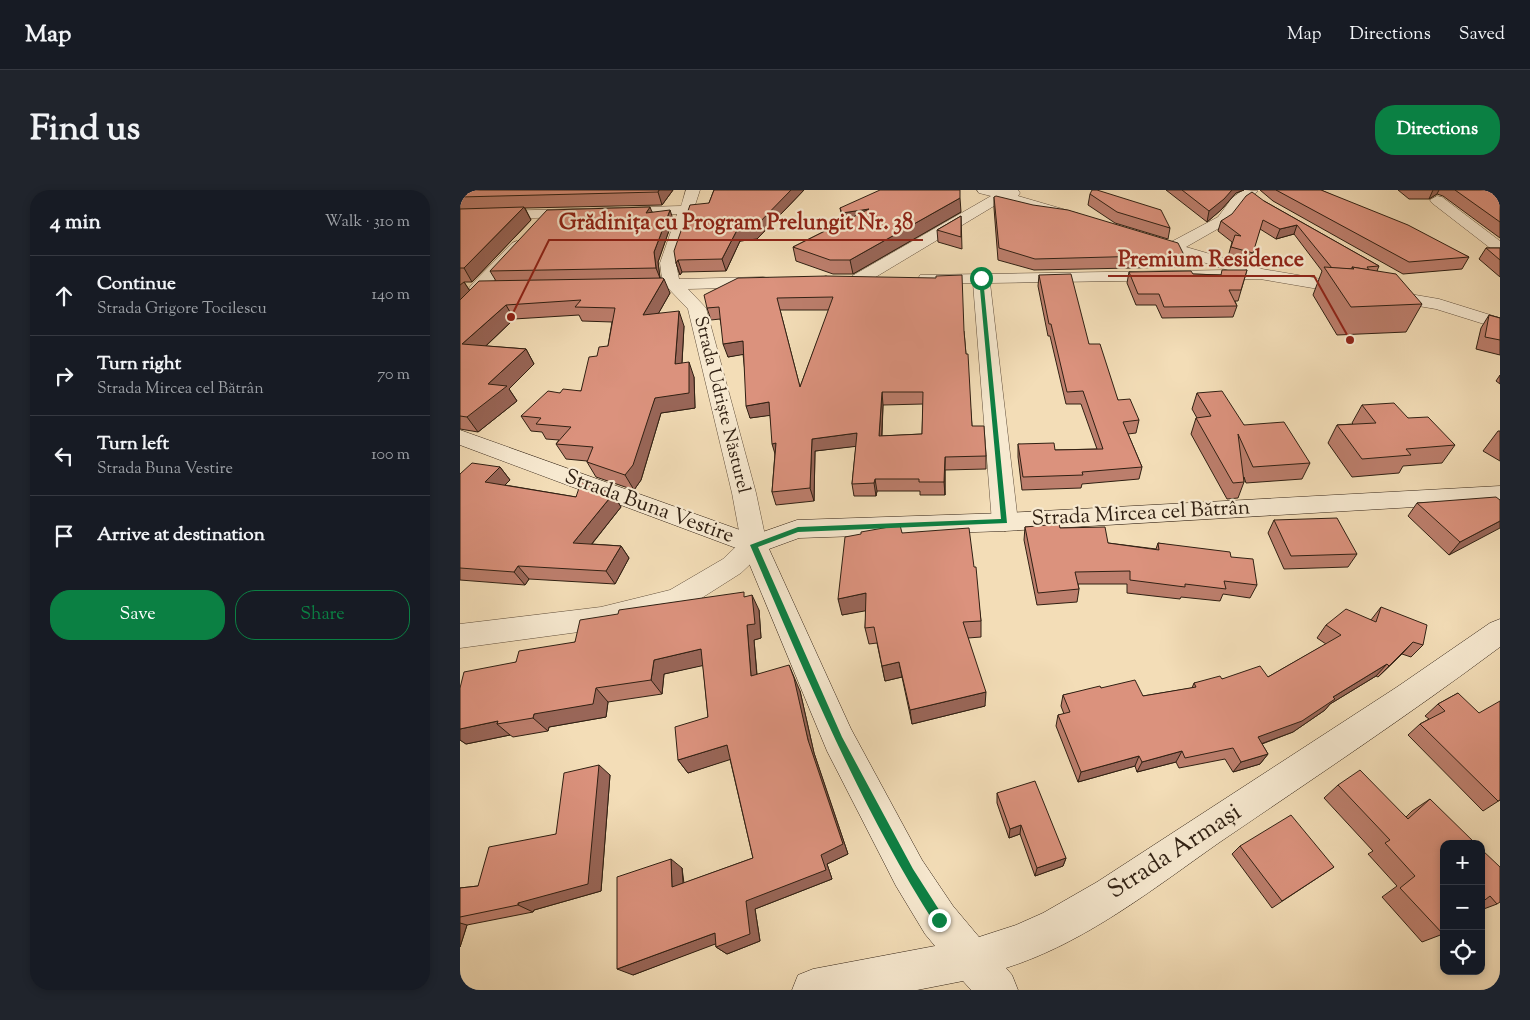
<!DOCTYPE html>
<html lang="en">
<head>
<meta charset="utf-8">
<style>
  :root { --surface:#171b24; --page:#20242c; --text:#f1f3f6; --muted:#9ea1a6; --line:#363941; --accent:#0b8043 }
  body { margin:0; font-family:"Sorts Mill Goudy",serif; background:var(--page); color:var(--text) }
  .controls { position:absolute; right:15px; bottom:15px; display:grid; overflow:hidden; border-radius:10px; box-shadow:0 2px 8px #0003 }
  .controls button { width:45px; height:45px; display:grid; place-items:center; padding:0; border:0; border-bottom:1px solid var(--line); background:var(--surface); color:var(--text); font:25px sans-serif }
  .stop { position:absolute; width:15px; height:15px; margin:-11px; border:4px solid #0b8043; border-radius:50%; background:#fff }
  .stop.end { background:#0b8043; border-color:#fff; box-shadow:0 1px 5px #0008 }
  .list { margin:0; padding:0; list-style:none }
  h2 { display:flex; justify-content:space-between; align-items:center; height:65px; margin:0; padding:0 20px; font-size:21px }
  h2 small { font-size:16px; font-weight:400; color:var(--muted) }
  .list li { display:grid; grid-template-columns:32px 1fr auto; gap:15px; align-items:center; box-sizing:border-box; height:80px; padding:0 20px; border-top:1px solid var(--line) }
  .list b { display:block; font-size:19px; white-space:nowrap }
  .list p { margin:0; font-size:16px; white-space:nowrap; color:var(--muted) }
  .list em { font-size:16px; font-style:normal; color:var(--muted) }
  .actions { display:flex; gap:10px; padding:15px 20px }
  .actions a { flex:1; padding:11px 0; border:1px solid var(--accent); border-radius:20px; text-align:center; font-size:18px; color:var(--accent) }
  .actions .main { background:var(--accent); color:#fff }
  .icon { flex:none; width:28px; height:28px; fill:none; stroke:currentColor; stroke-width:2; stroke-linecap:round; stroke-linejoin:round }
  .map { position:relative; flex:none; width:1040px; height:800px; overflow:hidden; border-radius:20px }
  header { display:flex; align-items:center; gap:30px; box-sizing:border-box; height:70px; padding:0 25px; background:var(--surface); border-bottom:1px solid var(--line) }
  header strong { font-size:24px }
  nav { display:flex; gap:28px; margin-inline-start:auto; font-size:18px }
  .intro { display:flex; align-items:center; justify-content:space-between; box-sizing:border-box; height:120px; padding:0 30px }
  h1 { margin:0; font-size:35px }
  .button { padding:12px 22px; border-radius:20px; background:var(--accent); color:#fff; font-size:18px; font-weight:700 }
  main { display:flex; gap:30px; padding:0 30px }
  aside { flex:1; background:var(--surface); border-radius:20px; box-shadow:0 2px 8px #0003 }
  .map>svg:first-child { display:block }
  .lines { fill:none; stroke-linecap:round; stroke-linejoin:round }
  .street-casing { stroke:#614f3c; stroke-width:1 }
  .secondary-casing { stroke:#302013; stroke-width:1 }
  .street { fill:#f7e9d0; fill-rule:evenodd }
  .secondary { fill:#f7e9d0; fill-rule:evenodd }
  .wall { fill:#bc7e6c; stroke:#302013; fill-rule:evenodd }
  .shaded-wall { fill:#996658; stroke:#302013 }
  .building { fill:#db927d; stroke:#302013; fill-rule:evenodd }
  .route { fill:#0b8043 }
  .labels { text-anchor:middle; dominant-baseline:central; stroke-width:4.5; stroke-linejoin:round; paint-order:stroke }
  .far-street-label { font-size:18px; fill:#302013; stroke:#f7e9d0 }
  .street-label { font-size:21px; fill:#302013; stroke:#f7e9d0 }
  .near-street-label { font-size:25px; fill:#302013; stroke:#f7e9d0 }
  .leader { fill:none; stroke:#8f2418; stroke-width:2 }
  .callout-dot { fill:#8f2418; stroke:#f7e9d0; stroke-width:2 }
  .callout-label { font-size:22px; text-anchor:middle; font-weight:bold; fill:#8f2418; stroke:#f7e9d0; stroke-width:4.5; stroke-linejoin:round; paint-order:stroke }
</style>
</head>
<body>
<header>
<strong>Map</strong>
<nav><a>Map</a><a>Directions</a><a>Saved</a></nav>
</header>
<div class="intro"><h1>Find us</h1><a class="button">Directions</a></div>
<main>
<aside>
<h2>4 min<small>Walk · 310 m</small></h2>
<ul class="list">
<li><svg class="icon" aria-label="ahead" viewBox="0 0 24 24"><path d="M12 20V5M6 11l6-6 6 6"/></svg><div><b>Continue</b><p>Strada Grigore Tocilescu</p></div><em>140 m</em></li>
<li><svg class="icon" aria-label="right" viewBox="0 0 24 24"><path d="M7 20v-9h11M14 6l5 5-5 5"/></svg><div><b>Turn right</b><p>Strada Mircea cel Bătrân</p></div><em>70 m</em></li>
<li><svg class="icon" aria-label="left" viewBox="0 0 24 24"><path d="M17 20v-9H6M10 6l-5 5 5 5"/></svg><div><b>Turn left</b><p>Strada Buna Vestire</p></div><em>100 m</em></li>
<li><svg class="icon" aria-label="arrive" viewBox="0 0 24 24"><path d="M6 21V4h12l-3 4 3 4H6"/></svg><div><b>Arrive at destination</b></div></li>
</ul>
<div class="actions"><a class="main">Save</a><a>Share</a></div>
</aside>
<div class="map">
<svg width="1040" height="800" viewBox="0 0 1040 800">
  <rect width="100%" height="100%" fill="#f3ddb7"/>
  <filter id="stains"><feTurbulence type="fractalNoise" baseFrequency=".004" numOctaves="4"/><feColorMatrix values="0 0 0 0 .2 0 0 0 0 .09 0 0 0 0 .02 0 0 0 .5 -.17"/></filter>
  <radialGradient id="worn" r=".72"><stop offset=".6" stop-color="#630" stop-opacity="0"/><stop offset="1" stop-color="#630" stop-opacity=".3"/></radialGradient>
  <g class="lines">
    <defs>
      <g id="street">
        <polygon points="226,0 240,0 216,73 219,89 303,87 309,88 311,92 309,96 303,97 228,99 246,118 296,303 307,355 303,362 281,383 229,416 178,431 141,439 0,458 0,434 141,417 210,400 263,369 281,352 272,303 228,119 209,99 169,100 163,99 161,95 163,91 202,89 200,73 217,24 0,30 0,22 221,16"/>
        <polygon points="517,0 558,0 560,3 558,6 620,24 622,27 620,30 615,31 544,10 404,94 392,94 390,90 392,86 531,6 519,3"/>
        <polygon points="783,0 798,1 782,14 768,33 726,57 802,79 979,109 1040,128 1040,139 976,119 800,89 530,93 558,332 554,338 545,341 536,338 532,332 513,93 466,94 460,93 458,89 460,85 768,80 682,53 679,50 682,47 687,45 711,52 758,27 772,8"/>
        <polygon points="977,6 982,7 1040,51 1040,63 1034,61 972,13 970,10"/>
        <polygon points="57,51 62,53 65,56 62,59 24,102 12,102 9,98 12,94 52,53"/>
      </g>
      <path id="secondary" d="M0,240l294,105 43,-15 208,-7 495,-27v16l-495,29 -206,7 -30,11 82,180 71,131 31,46 26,31 37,-12 27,-12 54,-31 300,-195 93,-64 10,-4v28c-91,68 -186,131 -280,195 -67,47 -135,101 -214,126l6,7 6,15h-47l-8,-9 -46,9h-125l6,-15 15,-6 122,-23 -10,-12 -29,-48 -69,-135 -83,-200 -284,-106z"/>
    </defs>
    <use href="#street" class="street-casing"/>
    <use href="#secondary" class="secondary-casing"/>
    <use href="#street" class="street"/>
    <use href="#secondary" class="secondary"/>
  </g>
  <g class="wall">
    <polygon points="0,0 213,0 202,15 65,18 71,30 12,92 4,92 10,101 36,91 30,81 192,22 213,29 198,72 200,88 210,103 198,124 224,136 222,173 234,187 235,218 201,223 181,290 174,300 136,287 127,272 127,271 106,269 96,254 99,250 86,249 82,242 71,241 61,226 100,203 121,201 137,166 148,156 152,132 122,131 119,125 54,129 26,156 66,159 74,174 49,199 57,211 18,242 0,239"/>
    <polygon points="254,0 344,0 297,49 280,51 266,81 222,82 220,85 216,73 249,13"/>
    <polygon points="706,0 784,0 776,3 761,20 747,32"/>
    <polygon points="800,0 861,0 1009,67 1002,79 943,84 813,11"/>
    <polygon points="938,0 1040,0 1040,6 1036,6 1040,9 1040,48 983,6 977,4 969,9 949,9"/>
    <polygon points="630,4 710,38 708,49 655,33 628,15"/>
    <polygon points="534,7 724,65 721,77 574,80 538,70 534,18"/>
    <polygon points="804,11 919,76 917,81 962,114 946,142 877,145 853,105 862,81 834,44 816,49 800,39 789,73 768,67 772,52 758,41 761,31"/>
    <polygon points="380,18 501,22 393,84 373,84 336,71 333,57 383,32"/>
    <polygon points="501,26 502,59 478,52 477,40"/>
    <polygon points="1026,58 1040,58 1040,87 1019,69"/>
    <polygon points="787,80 778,111 775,111 777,116 773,127 702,128 696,115 676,115 667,93 669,82 761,85"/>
    <polygon points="579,85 629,154 658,210 679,230 676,243 668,244 682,277 679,289 622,294 621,298 562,300 558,267 558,254 595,260 637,259 621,214 606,214 590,146 588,146 578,96"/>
    <path d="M366,86l138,55 8,95 14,30v13l-41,1v25h-25v-4h-43l-1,5h-22l-2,-12 4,-38 -41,5 -1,50 -38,4 -4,-13 3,-39 -5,-38 -20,3 -7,-64 -15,3 -8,-38 -9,1 -4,-12zM320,120h49l-29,77zM463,214l-1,30 -40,2 1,-31z"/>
    <polygon points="1029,125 1040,128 1040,165 1016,159 1021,138"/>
    <polygon points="1040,185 1040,194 1036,191"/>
    <polygon points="737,203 784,235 850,273 842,289 786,293 784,287 784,292 778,308 767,309 731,244 736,228 737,228 732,219"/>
    <polygon points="902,215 948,228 995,255 982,273 943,276 939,283 892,287 868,253 877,235 893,234 892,233"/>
    <polygon points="1038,241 1040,241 1040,271 1023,261"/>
    <polygon points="40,277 50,290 45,295 116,307 153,304 161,317 132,354 161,356 169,368 155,394 69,389 65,395 0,390 0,284"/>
    <polygon points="1040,310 989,365 948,326 957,313"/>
    <polygon points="814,330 897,364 888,377 824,379 808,343"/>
    <polygon points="565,337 600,338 648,353 696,359 698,353 771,367 797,395 790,408 763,404 760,411 721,407 720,409 667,403 667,394 618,394 619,399 617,412 577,415 564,350"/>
    <polygon points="442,343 514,377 521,431 521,447 508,448 525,516 452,534 442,487 425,491 417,453 409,454 405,438 406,420 382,425"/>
    <polygon points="286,407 299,420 301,448 294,450 297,484 340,501 354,563 388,664 367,674 372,689 295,719 300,751 267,764 256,757 256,753 173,785 222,678 224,693 293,668 270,569 228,583 218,570 248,527 243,475 204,484 202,504 148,512 146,527 89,537 88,541 53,547 50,545 6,554 0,550 0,498 56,472 115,452"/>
    <polygon points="921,417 963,455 951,467 942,464 918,487 916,486 870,514 865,520 833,542 802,554 808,564 800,574 773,582 765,569 719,578 716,572 677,582 675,576 618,592 596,536 598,525 604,524 601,516 603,505 641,498 683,506 732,498 734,493 762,489 808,487 866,454 857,448 866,435 911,430"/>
    <polygon points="998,503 1040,610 1023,621 948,545 960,534 969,529 965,526 978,514"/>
    <polygon points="150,585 141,701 74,720 73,722 7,735 0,757 0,698 18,696 96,644"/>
    <polygon points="878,595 946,627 952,621 970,609 983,744 962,752 922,707 937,696 908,664 913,661 864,608"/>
    <polygon points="537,603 606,668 603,676 575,686 560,644 549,648 537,613"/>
    <polygon points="780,656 874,677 812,718 772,664"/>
    <polygon points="1021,659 1037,714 1021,720"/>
  </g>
  <g class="shaded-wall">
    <polygon points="199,0 213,0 202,15 198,2"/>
    <polygon points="331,0 344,0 297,49 280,51 266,81 262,69 277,40"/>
    <polygon points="772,0 784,0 776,3 761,20 747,32 749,21"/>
    <polygon points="973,0 979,0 977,4 969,9"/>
    <polygon points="500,8 501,22 393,84 390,70"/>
    <polygon points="64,17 71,30 12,92 4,78"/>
    <polygon points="190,17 194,27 186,23"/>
    <polygon points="409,19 384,37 382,23"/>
    <polygon points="210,20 213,29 198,72 200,88 196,78 194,62"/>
    <polygon points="837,35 834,44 816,49 820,39"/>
    <polygon points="218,70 222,82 220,85 216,73"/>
    <polygon points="204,89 210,103 189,140 183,125"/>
    <polygon points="4,92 13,106 0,118 0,95"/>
    <polygon points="46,115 54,129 12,169 2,154"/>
    <polygon points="219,121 224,136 221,189 215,174"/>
    <polygon points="283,151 286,164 268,167 263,154"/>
    <polygon points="66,159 74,174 49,199 57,211 18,242 7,227 28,194"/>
    <polygon points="229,172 234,187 235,218 201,223 181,290 174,300 165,285 195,208"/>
    <polygon points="422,202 423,215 421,259 419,246"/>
    <polygon points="309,212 313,225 290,228 286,216"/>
    <polygon points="397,243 399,256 355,261 354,311 350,298 352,249"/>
    <polygon points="316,253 316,267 312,254"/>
    <polygon points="485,267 485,305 484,292"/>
    <polygon points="40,277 50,290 35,305 25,292"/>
    <polygon points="415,289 417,301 416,306 414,293"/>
    <polygon points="153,304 161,317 122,366 113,353"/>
    <polygon points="1040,331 1040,338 989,365 1000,352"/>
    <polygon points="161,356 169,368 155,394 146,381"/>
    <polygon points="58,376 69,389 65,395 54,382"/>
    <polygon points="406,403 410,420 382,425 378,409"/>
    <polygon points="292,405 299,420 301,448 294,450 298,500 291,486 287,435"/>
    <polygon points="953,452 942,464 918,487"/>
    <polygon points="241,459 250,474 204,484 202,504 191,490 194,470"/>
    <polygon points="439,472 442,487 425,491 422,476"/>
    <polygon points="927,474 916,486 870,514 865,520 833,542 790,558 798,547 873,507"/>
    <polygon points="329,475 340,501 354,563 388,664 367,674 372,689 295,719 300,751 267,764 256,757 286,711 361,665 348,550"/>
    <polygon points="136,498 148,512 146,527 89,537 88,541 73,528 74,524"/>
    <polygon points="526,502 525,516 452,534 450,520"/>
    <polygon points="38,531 37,534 50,545 6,554 0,550 0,539"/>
    <polygon points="267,555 275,568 228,583 218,570"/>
    <polygon points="722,561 716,572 677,582 682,572"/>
    <polygon points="808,564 800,574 773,582 781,572"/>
    <polygon points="679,566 675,576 618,592 621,582"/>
    <polygon points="139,575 150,585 141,701 74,720 73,722 58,715"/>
    <polygon points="561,635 560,644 549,648 550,639"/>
    <polygon points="606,668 603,676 575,686 577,678"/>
    <polygon points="211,669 222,678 224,706 212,697"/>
    <polygon points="0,733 7,735 0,757"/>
    <polygon points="255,743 266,750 173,785 157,779"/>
  </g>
  <g class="building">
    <polygon points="0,0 199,0 198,2 0,7"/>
    <polygon points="254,0 331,0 294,38 277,40 262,69 218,70 216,73 214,61 230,15 249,13"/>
    <polygon points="420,0 500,0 500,8 390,70 370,70 333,57 409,19 382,23 380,18"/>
    <polygon points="632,0 637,0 701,20 710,38 657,22 630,4"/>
    <polygon points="722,0 772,0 764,9 749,21"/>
    <polygon points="816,0 861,0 948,35 1009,67 949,72"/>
    <polygon points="995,0 1031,0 1040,9 1040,32"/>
    <polygon points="792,2 804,11 919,76 907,77 909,80 892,77 892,79 872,78 837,35 820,39 803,30 793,63 771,57 775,45 781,46 761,31 772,24 786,6"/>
    <polygon points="536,6 573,15 608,20 718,53 724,65 575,69 539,58 534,7"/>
    <polygon points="64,17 4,78 0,78 0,19"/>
    <polygon points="190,17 186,23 210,20 194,62 196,78 30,81 87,20"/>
    <polygon points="501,26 501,47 477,40"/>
    <polygon points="1026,58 1040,58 1040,70"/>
    <polygon points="864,77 894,79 892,77 936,84 962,114 891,117"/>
    <polygon points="762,80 787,80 781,100 769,100 777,116 704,117 699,104 678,104 669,82 731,81 733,84 761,85"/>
    <polygon points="611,84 629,154 640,154 658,210 670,209 679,230 663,232 682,277 622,282 623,285 563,287 558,254 594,253 595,260 643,259 623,201 607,202 591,134 589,134 579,85"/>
    <path d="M502,85l2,56 2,23h2l4,72h12l2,30 -41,1 -1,25h-25v-3h-44l-1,4 -22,1 5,-51 -45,6 -2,49 -38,4 4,-49 -4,1 -3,-42 -23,4 -3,-65 -20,3 -4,-37 -12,1 -3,-13 34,-17 88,-2 110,2v-2zM373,107l-33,90 -23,-89zM422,202h41l-1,42 -43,2z"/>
    <polygon points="203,88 204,89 183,125 219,121 215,174 229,172 229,203 195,208 173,275 165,285 127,272 133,257 96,254 111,237 76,234 81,228 61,226 88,201 100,203 103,199 121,201 129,167 137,166 139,157 148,156 155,118 115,117 121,110 46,115 2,154 66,159 28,194 47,196 7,227 0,226 0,110 19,91"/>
    <polygon points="1029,125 1040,128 1040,150 1025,147"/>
    <polygon points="762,201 784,235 824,232 850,273 793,277 778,244 784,292 773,293 736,228 751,226 737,203"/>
    <polygon points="934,213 948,228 968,227 995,255 946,259 951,265 902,269 877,235 916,233 902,215"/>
    <polygon points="12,273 40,277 25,292 116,307 121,292 153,304 113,353 161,356 146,381 58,376 54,382 0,378 0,284"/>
    <polygon points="1036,307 1040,310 1040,331 1000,352 957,313"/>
    <polygon points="877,328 897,364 831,366 814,330"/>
    <polygon points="599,334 600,338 645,337 648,353 699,360 698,353 770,362 771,367 793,369 797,395 764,391 766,399 725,394 725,397 670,390 670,381 615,382 619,399 578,403 565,337"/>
    <polygon points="440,335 442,343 509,338 514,377 516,377 521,431 503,432 526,502 450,520 439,472 422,476 414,437 405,438 406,403 378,409 385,347 401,344 401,342"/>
    <polygon points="284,402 284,407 292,405 295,434 287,435 291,486 329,475 334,488 348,550 383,654 361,665 366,680 286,711 290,744 256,757 255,743 157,779 157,687 211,669 212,697 293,668 267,555 218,570 215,537 248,527 241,459 194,470 191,490 136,498 133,514 74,524 73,528 37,534 38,531 0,539 0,498 4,482 56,472 59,461 115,452 120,430 158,424 159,420"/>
    <polygon points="921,417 967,435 963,455 953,452 929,476 927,474 873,507 875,509 842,531 798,547 808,564 781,572 773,558 725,568 722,561 682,572 679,566 621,582 598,525 610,522 603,505 640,496 641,498 675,490 683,506 736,497 734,493 760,486 762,489 800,476 808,487 881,445 866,435 886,419 916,432"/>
    <polygon points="998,503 1019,523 1040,511 1040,610 1038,611 960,534 985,521 978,514"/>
    <polygon points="139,575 128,694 58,713 58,715 0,727 0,698 18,696 29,657 96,644 104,583"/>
    <polygon points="900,580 948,629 970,609 1016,654 984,654 983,744 940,698 955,686 925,653 930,650 878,595"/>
    <polygon points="575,591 606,668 577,678 561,635 550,639 537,603"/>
    <polygon points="831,625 874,677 822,711 780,656"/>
    <polygon points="1021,659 1040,677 1040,712 1037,714 1030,706 1021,713"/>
  </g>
  <path class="route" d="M521,87l2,1 24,245 -209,9 -40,15 84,190 71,132 30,47 2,4 -2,4 -4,2 -4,-2c-76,-119 -129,-249 -185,-379l48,-18 203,-8 -22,-241z"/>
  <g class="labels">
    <g class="far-street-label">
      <text transform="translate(261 215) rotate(76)">Strada Udriște Năsturel</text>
    </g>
    <g class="street-label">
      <text transform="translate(189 317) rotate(20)">Strada Buna Vestire</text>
      <text transform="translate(681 324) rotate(-3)">Strada Mircea cel Bătrân</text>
    </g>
    <g class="near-street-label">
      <text transform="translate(715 662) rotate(-33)">Strada Armași</text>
    </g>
  </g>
  <path class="leader" d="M51 127L89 50H463M890 150L854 86H648"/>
  <g class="callout-dot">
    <circle cx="51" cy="127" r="5"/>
    <circle cx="890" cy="150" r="5"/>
  </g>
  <g class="callout-label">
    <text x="276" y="39">Grădinița cu Program Prelungit Nr. 38</text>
    <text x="751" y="76">Premium Residence</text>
  </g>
  <rect width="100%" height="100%" filter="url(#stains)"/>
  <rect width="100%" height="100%" fill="url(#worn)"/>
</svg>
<div class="controls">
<button>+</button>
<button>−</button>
<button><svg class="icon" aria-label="locate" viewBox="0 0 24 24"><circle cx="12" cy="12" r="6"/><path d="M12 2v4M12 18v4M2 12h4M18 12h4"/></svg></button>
</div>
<div class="stop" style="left:521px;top:88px"></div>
<div class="stop end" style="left:479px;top:730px"></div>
</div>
</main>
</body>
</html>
